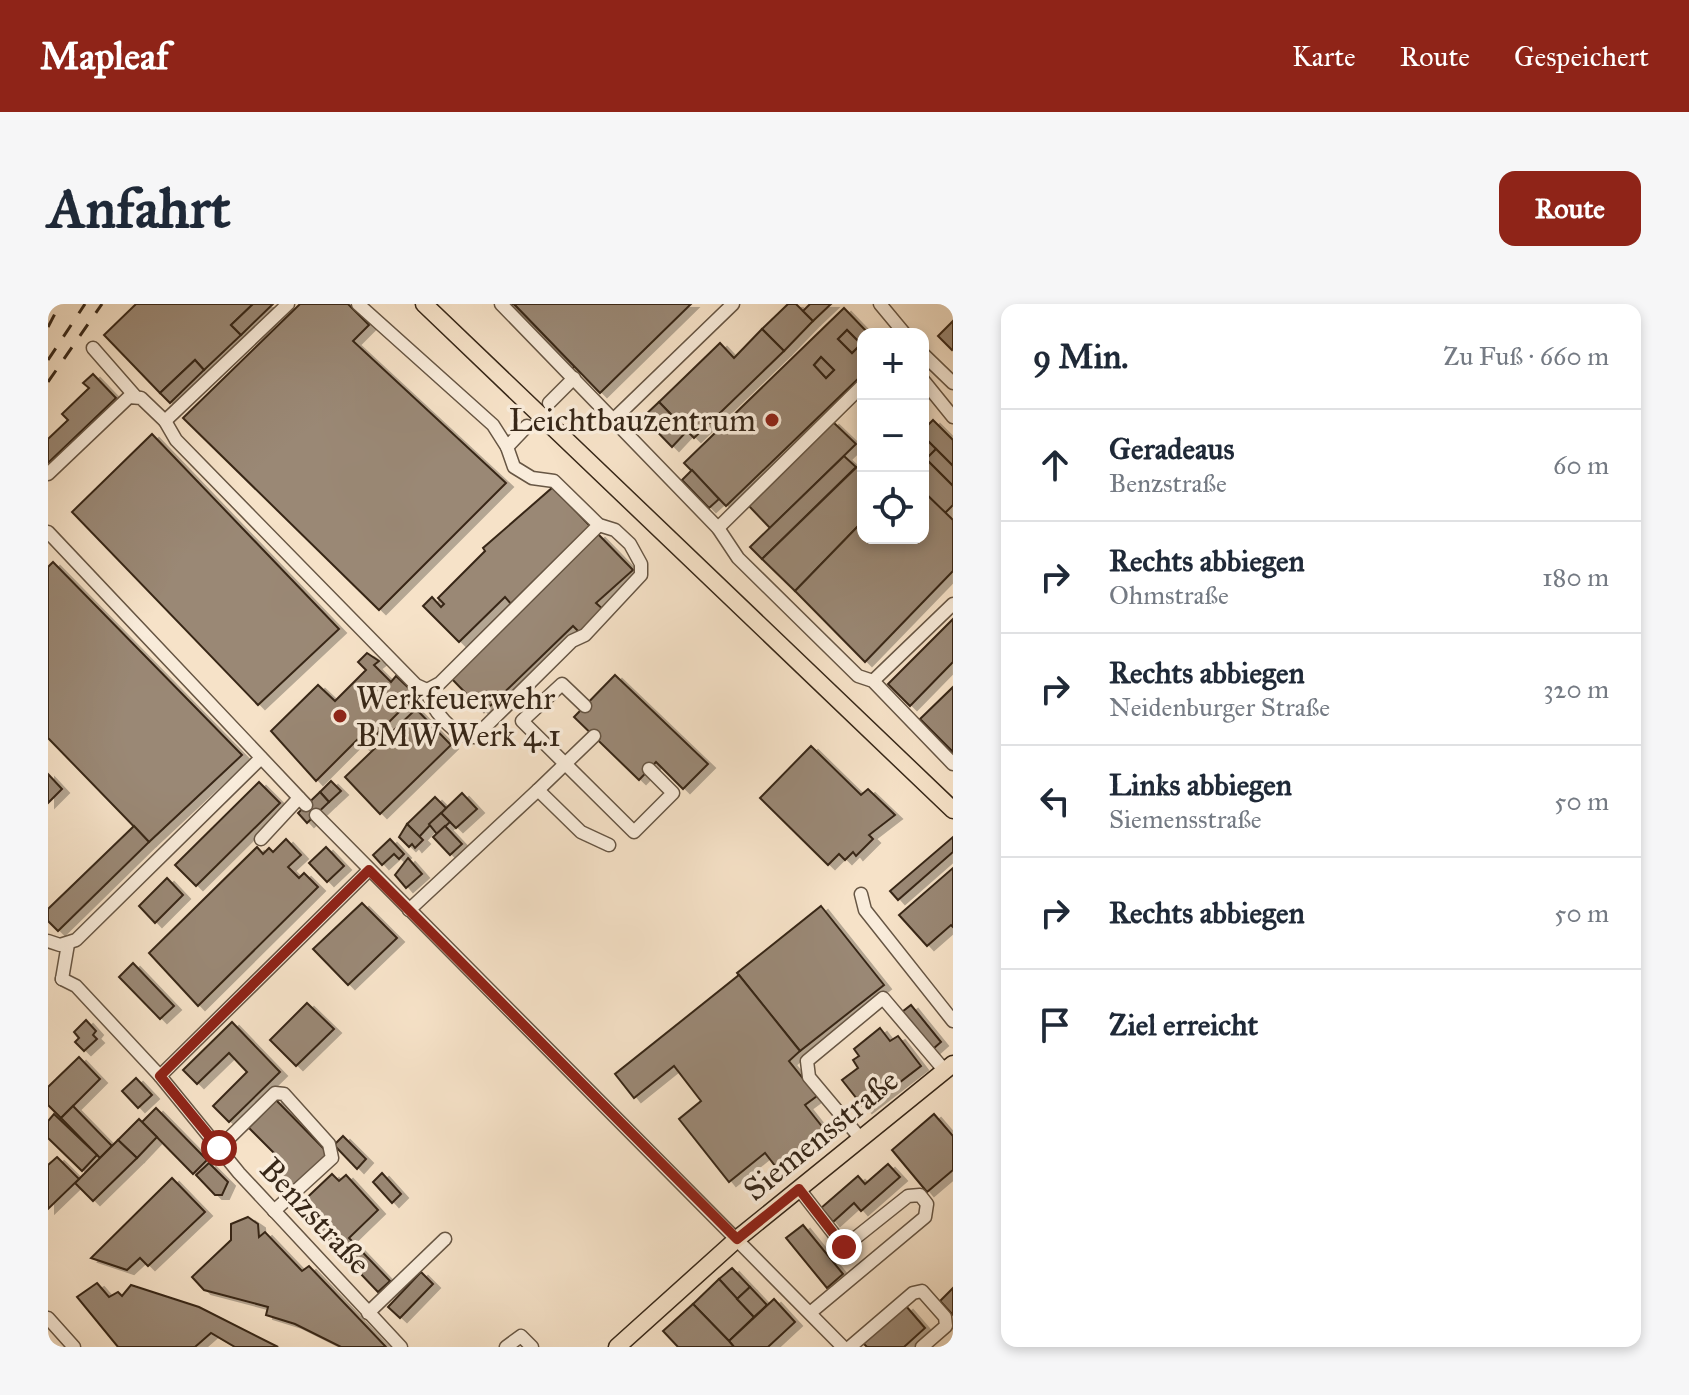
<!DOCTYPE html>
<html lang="de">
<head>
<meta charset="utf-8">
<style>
  :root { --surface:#fff; --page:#f6f6f7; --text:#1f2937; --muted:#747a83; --line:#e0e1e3; --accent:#8f2418 }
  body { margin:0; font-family:"IM FELL Great Primer",serif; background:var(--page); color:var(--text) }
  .controls { position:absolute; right:24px; top:24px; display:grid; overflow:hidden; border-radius:16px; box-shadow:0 4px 12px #0003 }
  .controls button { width:72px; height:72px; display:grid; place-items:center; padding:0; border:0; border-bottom:2px solid var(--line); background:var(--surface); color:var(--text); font:40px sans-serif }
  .stop { position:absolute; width:24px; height:24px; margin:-18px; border:6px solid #8f2418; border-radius:50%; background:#fff }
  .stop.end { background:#8f2418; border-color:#fff; box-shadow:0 2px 8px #0008 }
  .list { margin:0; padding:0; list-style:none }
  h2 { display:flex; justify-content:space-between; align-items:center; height:104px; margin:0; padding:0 32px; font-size:34px }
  h2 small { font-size:26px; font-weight:400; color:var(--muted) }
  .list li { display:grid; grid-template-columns:52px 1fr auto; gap:24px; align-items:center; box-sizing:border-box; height:112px; padding:0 32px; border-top:2px solid var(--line) }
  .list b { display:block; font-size:30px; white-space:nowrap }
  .list p { margin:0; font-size:26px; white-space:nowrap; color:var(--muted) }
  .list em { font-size:26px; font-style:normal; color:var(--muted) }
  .icon { flex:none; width:44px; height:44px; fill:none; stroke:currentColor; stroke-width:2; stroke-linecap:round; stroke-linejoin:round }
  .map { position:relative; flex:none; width:905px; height:1043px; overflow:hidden; border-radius:16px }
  header { display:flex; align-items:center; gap:48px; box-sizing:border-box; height:112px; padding:0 40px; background:var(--accent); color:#fff }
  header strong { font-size:38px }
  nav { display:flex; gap:44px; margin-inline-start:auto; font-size:28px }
  .intro { display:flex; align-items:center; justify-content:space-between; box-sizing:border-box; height:192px; padding:0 48px }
  h1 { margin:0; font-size:56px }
  .button { padding:20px 36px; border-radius:16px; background:var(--accent); color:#fff; font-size:28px; font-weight:700 }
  main { display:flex; gap:48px; padding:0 48px }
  aside { flex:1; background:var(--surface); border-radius:16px; box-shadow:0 4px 12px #0003 }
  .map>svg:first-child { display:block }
  .building { fill:#9a8874; stroke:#372718; stroke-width:2; fill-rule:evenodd; filter:url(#shadow) }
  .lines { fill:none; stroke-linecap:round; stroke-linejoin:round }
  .minor-casing { stroke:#675644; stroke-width:15 }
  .major-casing { stroke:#372718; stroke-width:19 }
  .minor { stroke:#f9ecdb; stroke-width:12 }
  .major { stroke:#f6e2c8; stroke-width:16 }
  .rail { stroke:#372718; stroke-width:3; stroke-dasharray:14 14; stroke-linecap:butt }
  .route { stroke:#8f2418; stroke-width:10 }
  .poi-dot { fill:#8f2418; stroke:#f9ecdb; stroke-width:3 }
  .labels { text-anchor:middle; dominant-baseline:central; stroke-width:7; stroke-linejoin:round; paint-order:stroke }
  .poi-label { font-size:32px; fill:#372718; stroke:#f9ecdb; text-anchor:end }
  .street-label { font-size:32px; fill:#372718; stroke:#f9ecdb }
</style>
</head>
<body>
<header>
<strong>Mapleaf</strong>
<nav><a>Karte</a><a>Route</a><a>Gespeichert</a></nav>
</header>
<div class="intro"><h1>Anfahrt</h1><a class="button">Route</a></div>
<main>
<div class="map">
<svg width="905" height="1043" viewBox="0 0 905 1043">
  <defs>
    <filter id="shadow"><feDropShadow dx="7" dy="4" stdDeviation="0" flood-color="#0004"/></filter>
  </defs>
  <rect width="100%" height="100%" fill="#f6e2c8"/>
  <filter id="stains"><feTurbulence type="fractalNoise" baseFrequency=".0025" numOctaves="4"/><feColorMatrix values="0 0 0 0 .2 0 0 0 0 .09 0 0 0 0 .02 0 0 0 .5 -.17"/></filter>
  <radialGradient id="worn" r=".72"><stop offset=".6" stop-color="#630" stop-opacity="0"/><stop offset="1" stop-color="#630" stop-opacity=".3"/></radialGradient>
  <g class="building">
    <polygon points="88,0 205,0 183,21 193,31 156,66 147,56 112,89 56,31"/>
    <polygon points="205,0 225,0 193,31 183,21"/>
    <polygon points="252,0 300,0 321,21 305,37 458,179 331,306 135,114"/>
    <polygon points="448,0 466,0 527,62 516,72"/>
    <polygon points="466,0 643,0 552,89"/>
    <polygon points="740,0 748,0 765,17 736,47 714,25"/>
    <polygon points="762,0 783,0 765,17 755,7"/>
    <path d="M796,4l25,26h-6v40l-137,132 -42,-43zM799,26l14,14 -9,9 -14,-14zM773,53l13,13 -8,8 -12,-13z"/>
    <polygon points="905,17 905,45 904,46 890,32"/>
    <polygon points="714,25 736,47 646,134 611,98 672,39 686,54"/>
    <polygon points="799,26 813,40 804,49 790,35"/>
    <polygon points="773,53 786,66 778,74 766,61"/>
    <polygon points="147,56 156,66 122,99 112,89"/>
    <polygon points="45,70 68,94 0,159 0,135 20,116 14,110 41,84 35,79"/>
    <polygon points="611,98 639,127 624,143 595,113"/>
    <polygon points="885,116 905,136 905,162 875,132 875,126"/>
    <polygon points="784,117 808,140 722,224 700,201"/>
    <polygon points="104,130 291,325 210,401 24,208"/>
    <polygon points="875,132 888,145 876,158 875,158"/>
    <polygon points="888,145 905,162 905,182 878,155"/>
    <polygon points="796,152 808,163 714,255 702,243"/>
    <polygon points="878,155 905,182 905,201 897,209 875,187 875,159"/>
    <polygon points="815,157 815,217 747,287 714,255"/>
    <polygon points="644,166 671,195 661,204 634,176"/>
    <polygon points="505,183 542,222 463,300 457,293 411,338 375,302 384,293 393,303 396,300 390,294 437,247 435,244"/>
    <polygon points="875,187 905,216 905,267 817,358 747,287 815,217 815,234 875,234"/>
    <polygon points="550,230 585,266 548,299 557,307 533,330 525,322 436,408 402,373"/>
    <polygon points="5,258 194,451 101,538 0,434 0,263"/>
    <polygon points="905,315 905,358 862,402 840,380"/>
    <polygon points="319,349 331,357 326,361 343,378 348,372 368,391 316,443 309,436 268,477 223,427 270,381 287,397 318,366 310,358"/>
    <polygon points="567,371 660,460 635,485 608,458 591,476 526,413"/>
    <polygon points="905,383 905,448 872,415"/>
    <polygon points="368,405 403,441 332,510 297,473"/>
    <polygon points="763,442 813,491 820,485 847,511 821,531 825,535 808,552 805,548 797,556 791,550 780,561 712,494"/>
    <polygon points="0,470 14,485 0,499"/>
    <polygon points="283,477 293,487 281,498 272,488"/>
    <polygon points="211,478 232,499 148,582 127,561"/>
    <polygon points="272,488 281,498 259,519 250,509"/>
    <polygon points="414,489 429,505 408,524 393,509"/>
    <polygon points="387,493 398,504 371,533 359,520"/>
    <polygon points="393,509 402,518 389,530 381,520"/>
    <polygon points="359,520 375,536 367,544 364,540 361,543 351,533"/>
    <polygon points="86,522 101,538 10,627 0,617 0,605"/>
    <polygon points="397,522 414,540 402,551 385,533"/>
    <polygon points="905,533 905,548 850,596 842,587"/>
    <polygon points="238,535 253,551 240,563 251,574 256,569 270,583 150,702 101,649 209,543 215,550 221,544 225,548"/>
    <polygon points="342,535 356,550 351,555 346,550 334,561 325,551"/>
    <polygon points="278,543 296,562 279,578 261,559"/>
    <polygon points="360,554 374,570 358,584 347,571"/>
    <polygon points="905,564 905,623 903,621 879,642 851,611"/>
    <polygon points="119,574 135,591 107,619 91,602"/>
    <polygon points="314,599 349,634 300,681 265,645"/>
    <polygon points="773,602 836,681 752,747 689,669"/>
    <polygon points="85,659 126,702 112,715 71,673"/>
    <polygon points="691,671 752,747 741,757 769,792 757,801 776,825 728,863 717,849 681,878 631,815 653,797 626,762 586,794 567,770"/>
    <polygon points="259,699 286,725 248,762 222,736"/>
    <polygon points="863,701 893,738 885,745 854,708"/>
    <polygon points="38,716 48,727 45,731 49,735 36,747 27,738 31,734 26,728"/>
    <polygon points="184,718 232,768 181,818 165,802 199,768 181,749 149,780 135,766"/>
    <polygon points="832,724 842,737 850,732 873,762 817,805 794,776 810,764 805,756 811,752 806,745"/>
    <polygon points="31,753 52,775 13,814 0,801 0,783"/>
    <polygon points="88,774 104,791 90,804 74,787"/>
    <polygon points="227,795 281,850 238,891 222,875 237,860 199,822"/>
    <polygon points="25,802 64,842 52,854 13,814"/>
    <polygon points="108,804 159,856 145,870 94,818"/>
    <polygon points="6,810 49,851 34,867 0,834 0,817"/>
    <polygon points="886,810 905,832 905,866 879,888 844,846"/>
    <polygon points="91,815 109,833 89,854 70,836"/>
    <polygon points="295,832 318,855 309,865 286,841"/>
    <polygon points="70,836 89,854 45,897 27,879"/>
    <polygon points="9,853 31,875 0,905 0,861"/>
    <polygon points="161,859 180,878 174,891 167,891 148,871"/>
    <polygon points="840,860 852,873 813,907 806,899 785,918 773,904 810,872 817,880"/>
    <polygon points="334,869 353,890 344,899 325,878"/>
    <polygon points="284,870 291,877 298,871 330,906 301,934 342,977 330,988 249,903"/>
    <polygon points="124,874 157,908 100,962 92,954 79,966 43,954"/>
    <polygon points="200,913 210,920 211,933 217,928 254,967 261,962 338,1043 293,1043 247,1020 218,1011 220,1003 156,986 144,973 183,936 183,920"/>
    <polygon points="755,921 795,970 779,984 738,934"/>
    <polygon points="684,964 702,983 689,995 671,975"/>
    <polygon points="373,968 385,980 352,1014 340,1003"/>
    <polygon points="671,975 706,1013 681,1037 645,1000"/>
    <polygon points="49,979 61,993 70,988 74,992 83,981 151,1003 230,1043 187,1043 163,1029 147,1043 70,1043 29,993"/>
    <polygon points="702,983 719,1001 706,1013 689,995"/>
    <polygon points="905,984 905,1011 892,997"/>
    <polygon points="726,995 747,1018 720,1043 686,1043 681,1037"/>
    <polygon points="645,1000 681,1037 686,1043 630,1043 615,1027"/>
    <polygon points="858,1002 877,1024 856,1043 819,1043 815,1039"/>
  </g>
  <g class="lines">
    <defs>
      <g id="minor">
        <polyline points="453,0 670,224 690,254 810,372 825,377 905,460"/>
        <polyline points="832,0 857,30"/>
        <polyline points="45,44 87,92"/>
        <polyline points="875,50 905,79"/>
        <polyline points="875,76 905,113"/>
        <polyline points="501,99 526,74"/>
        <polyline points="566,115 685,0"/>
        <path d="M117,117l11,19 240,245 11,5c3,18 28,49 48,47l97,-96 13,-6 56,-60v-11l-11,-20 -15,-14 -16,-5 -45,-44 -22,-3 -18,-11 -7,-20 -14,-22 -135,-121"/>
        <polyline points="459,143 479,122"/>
        <polyline points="0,170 81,93 93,94 117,117 240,0"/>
        <polyline points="670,224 815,81"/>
        <polyline points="0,228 258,501"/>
        <polyline points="825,377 905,300"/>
        <polyline points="379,386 392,379 551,221"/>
        <polyline points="537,402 514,380 474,417 586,528 625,489 601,465"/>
        <polyline points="490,486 546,432"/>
        <polyline points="268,511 795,1043"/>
        <polyline points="213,535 251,494"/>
        <polyline points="813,590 817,606 905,717"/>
        <polyline points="361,606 490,486 533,528 561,541"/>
        <polyline points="0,637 12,641 28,636 213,454"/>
        <polyline points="14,675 28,682 112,772 191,869 353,1043"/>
        <polyline points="14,675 20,640"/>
        <polyline points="112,772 321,566"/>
        <polyline points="813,835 761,773 759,757 835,694 897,767"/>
        <polyline points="171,844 227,789 236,790 281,840 284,854 226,907"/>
        <polyline points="751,885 796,943 860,892 872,891 879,900 877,913 762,1009"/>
        <polyline points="320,1009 397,935"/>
        <polyline points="0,1014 26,1043"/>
        <polyline points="458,1043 473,1032 484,1043"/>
        <polyline points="802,1043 865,989 874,987 897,1013 898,1022 874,1043"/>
      </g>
      <g id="major">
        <polyline points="376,0 905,506"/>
        <polyline points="569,1043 689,935 905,760"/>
      </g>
    </defs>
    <use href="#minor" class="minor-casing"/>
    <use href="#major" class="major-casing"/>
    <use href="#minor" class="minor"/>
    <use href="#major" class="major"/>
    <g class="rail">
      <polyline points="0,23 12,0"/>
      <polyline points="0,56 37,0"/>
      <polyline points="0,78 54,0"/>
    </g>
  </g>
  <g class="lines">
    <polyline class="route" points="171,844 112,772 321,566 689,935 751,885 796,943"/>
  </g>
  <g class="poi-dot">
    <circle cx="724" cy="116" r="8"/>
    <circle cx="292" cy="412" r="8"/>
  </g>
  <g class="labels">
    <g class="poi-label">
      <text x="708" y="116">Leichtbauzentrum</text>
      <text x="308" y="394" text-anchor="start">Werkfeuerwehr<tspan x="308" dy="37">BMW Werk 4.1</tspan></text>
    </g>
    <g class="street-label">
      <text transform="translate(773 831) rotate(-39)">Siemensstraße</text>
      <text transform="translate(267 912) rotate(47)">Benzstraße</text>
    </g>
  </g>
  <rect width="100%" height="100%" filter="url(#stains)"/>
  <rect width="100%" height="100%" fill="url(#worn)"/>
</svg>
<div class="controls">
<button>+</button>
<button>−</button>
<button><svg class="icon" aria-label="locate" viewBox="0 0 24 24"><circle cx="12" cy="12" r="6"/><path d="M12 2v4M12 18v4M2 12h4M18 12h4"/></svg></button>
</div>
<div class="stop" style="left:171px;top:844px"></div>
<div class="stop end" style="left:796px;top:943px"></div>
</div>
<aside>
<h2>9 Min.<small>Zu Fuß · 660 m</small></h2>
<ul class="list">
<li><svg class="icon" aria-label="ahead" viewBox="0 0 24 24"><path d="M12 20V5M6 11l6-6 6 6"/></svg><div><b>Geradeaus</b><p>Benzstraße</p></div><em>60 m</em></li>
<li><svg class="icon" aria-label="right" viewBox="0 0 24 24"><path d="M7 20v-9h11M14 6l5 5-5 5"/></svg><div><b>Rechts abbiegen</b><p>Ohmstraße</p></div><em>180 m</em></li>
<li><svg class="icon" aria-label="right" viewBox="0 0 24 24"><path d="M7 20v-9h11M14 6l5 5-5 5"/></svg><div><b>Rechts abbiegen</b><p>Neidenburger Straße</p></div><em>320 m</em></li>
<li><svg class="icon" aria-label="left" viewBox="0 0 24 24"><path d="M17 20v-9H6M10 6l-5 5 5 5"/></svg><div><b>Links abbiegen</b><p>Siemensstraße</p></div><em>50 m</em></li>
<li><svg class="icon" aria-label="right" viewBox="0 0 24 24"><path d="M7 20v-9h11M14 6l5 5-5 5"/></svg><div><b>Rechts abbiegen</b></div><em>50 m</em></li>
<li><svg class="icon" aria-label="arrive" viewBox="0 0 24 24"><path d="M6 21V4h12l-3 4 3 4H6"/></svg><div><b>Ziel erreicht</b></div></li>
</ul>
</aside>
</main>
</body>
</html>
